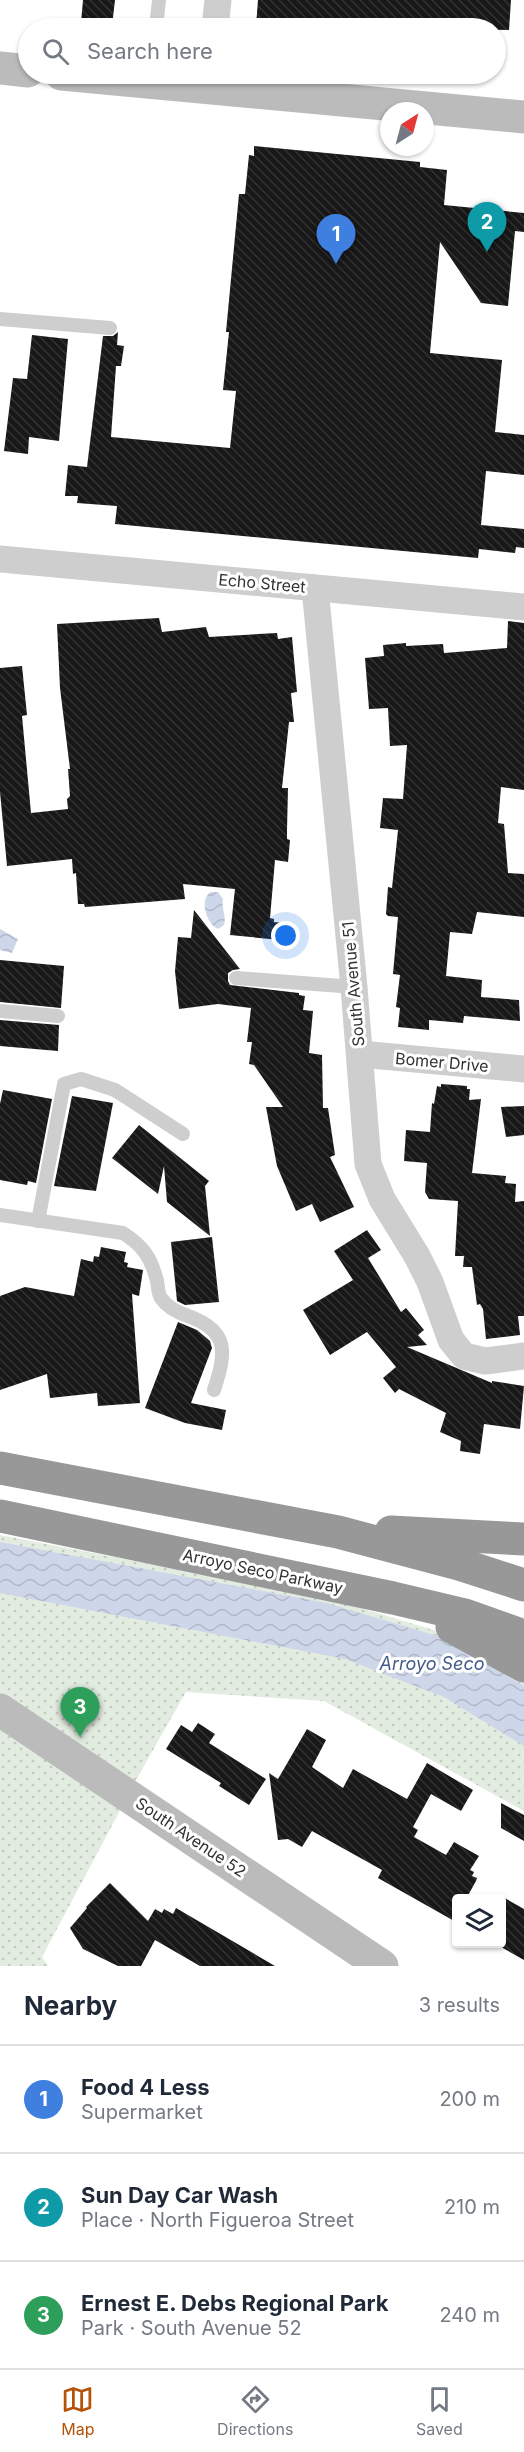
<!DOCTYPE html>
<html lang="en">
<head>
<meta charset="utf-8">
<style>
  :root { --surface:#fff; --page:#f6f6f7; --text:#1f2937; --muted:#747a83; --line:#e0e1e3; --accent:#b45309 }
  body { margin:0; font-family:Inter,sans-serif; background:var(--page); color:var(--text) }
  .controls { position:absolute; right:18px; bottom:18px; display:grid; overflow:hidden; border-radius:6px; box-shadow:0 2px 4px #0004 }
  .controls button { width:54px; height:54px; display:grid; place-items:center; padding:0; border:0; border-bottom:2px solid var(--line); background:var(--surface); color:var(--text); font:30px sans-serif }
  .compass { position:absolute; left:380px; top:102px; width:54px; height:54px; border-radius:50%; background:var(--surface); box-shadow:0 2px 4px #0004; rotate:36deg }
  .you { position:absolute; left:286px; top:936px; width:21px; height:21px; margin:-15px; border:4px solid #fff; border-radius:50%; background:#1a73e8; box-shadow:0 0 0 9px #1a73e833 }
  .badge { display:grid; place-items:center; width:39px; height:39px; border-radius:50%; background:var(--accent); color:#fff; font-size:20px; font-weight:700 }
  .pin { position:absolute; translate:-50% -50px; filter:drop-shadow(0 2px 3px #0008) }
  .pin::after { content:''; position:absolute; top:32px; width:21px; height:18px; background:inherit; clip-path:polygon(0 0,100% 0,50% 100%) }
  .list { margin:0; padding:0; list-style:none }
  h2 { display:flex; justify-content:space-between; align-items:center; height:78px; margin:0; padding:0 24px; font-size:26px }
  h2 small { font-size:20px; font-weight:400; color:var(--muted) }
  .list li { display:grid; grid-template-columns:39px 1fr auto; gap:18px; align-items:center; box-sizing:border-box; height:108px; padding:0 24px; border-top:2px solid var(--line) }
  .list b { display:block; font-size:22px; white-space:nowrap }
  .list p { margin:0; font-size:20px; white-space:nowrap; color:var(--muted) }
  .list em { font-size:20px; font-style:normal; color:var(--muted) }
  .icon { flex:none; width:33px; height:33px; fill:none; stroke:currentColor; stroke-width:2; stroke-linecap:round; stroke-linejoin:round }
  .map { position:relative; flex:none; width:524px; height:1966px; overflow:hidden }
  .search { position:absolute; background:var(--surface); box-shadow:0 2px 4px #0004; left:18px; right:18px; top:18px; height:66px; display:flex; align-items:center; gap:15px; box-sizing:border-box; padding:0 21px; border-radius:33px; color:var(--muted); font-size:22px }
  .sheet { height:402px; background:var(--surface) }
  nav { display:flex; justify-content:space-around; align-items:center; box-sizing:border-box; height:84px; border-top:2px solid var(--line); background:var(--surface); font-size:16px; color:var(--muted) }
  nav a { display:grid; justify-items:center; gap:3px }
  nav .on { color:var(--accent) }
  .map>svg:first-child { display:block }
  .grass { fill:url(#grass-dots) }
  .water { fill:url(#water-waves) }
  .building { fill:url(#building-back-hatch) }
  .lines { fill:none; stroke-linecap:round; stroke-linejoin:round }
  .lane { stroke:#cecece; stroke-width:14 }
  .street { stroke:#cecece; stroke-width:27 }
  .secondary { stroke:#bbb; stroke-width:33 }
  .highway { stroke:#989898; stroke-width:33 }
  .labels { text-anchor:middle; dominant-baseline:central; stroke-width:6; stroke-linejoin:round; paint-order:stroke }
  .street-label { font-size:16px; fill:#313131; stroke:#fff }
  .water-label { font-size:18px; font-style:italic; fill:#455d8c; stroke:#fff }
</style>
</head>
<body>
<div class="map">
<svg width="524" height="1966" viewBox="0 0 524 1966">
  <defs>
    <pattern id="grass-dots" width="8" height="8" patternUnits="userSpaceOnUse" patternTransform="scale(1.5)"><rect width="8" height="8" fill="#e3ece0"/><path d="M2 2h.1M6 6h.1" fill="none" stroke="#c3cbc1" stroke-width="1.8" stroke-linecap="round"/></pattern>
    <pattern id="water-waves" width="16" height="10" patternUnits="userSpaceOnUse" patternTransform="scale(1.5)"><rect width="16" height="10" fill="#ced7ea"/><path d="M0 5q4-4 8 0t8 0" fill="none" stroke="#b1b9c9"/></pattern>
    <pattern id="building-back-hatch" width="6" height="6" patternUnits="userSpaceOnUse" patternTransform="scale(1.5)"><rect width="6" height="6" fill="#181818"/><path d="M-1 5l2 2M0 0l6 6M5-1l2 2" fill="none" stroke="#313131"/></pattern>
  </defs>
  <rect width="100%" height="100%" fill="#fff"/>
  <polygon class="grass" points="0,1535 331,1599 450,1635 524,1679 524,1811 324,1701 186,1692 140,1773 42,1957 48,1966 0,1966"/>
  <g class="water">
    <path d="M211,892h7l5,7c-2,10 4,17 1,26l-6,4c-12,-5 -19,-31 -7,-37z"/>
    <polygon points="0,929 18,939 12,953 0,950"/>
    <polygon points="0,1542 327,1603 444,1638 524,1686 524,1746 444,1697 345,1659 0,1593"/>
  </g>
  <g class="building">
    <polygon points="83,0 115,0 112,26 81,23"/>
    <polygon points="258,0 511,0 509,30 384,28 346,24 346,28 256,26"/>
    <polygon points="254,146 420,162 420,167 447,170 444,205 524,213 524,232 515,231 508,306 481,303 440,242 430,353 502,360 495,432 524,435 524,475 486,471 481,525 524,529 524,548 516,547 515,553 479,549 478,558 115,524 117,506 77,503 78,496 65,496 68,465 87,467 103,336 113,336 118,332 117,345 124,346 121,366 116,366 111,437 230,448 236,391 223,390 229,332 226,332 239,194 245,194 249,155 254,156"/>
    <polygon points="32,335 68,339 59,441 29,437 28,454 4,451 13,378 27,379"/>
    <polygon points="159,618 162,632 206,627 209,637 277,633 278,639 292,637 297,692 291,693 294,722 289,722 282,788 288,788 287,830 287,839 290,840 288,862 275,860 270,918 274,919 274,922 282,923 280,940 230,935 235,889 183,884 185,899 85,907 84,904 78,904 76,873 73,874 72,859 7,866 0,792 0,668 22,666 27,715 22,716 31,813 68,809 67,799 70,796 68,769 70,769 60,688 57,624"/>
    <polygon points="508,621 524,623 524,790 501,787 498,823 504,824 508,873 524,874 524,917 477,912 472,934 450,932 446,976 482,980 481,997 519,1000 520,1021 464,1016 463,1023 429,1020 429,1030 398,1027 400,1008 396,1007 400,975 393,974 398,917 388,916 386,914 388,887 392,888 398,830 380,828 383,798 403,799 407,745 390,746 388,708 369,709 365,658 384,656 383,645 406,643 406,646 443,644 444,653 507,648"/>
    <polygon points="194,910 240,969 233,970 228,973 228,981 230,985 299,993 299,995 305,996 303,1010 313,1011 309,1053 322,1055 323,1108 328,1108 335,1155 330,1157 354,1207 320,1222 312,1204 296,1211 277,1166 266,1107 283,1107 254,1065 249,1064 252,1042 247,1042 251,1008 218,1004 179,1009 175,971 178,937 191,938"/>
    <polygon points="0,960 64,966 61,1008 0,1002"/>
    <polygon points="0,1020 59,1025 58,1051 0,1046"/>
    <polygon points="441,1084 467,1086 467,1089 470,1089 469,1100 481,1099 472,1173 506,1176 505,1183 516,1184 515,1202 524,1201 524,1316 518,1316 520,1335 486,1339 483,1309 480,1304 477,1305 472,1267 463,1267 464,1256 455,1256 458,1201 429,1199 425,1192 427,1163 404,1161 406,1130 430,1132 432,1103 434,1104 437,1086 441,1087"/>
    <polygon points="3,1090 52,1099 36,1183 28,1181 27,1185 0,1180 0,1104"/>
    <polygon points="72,1096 113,1103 96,1191 54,1186"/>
    <polygon points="524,1106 524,1135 506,1137 501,1107"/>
    <polygon points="139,1125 209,1181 205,1186 210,1236 167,1202 164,1166 158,1194 112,1158"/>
    <polygon points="367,1230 381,1250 368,1258 401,1312 406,1308 424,1330 418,1335 427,1345 407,1347 492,1383 492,1381 524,1386 520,1429 484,1424 480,1454 460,1451 461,1441 440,1432 446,1413 399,1389 395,1393 383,1378 396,1367 367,1332 330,1355 303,1310 353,1280 334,1251"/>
    <polygon points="212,1237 219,1302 185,1305 177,1301 171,1242"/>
    <polygon points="101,1247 126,1252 124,1262 128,1263 127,1267 143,1270 139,1296 132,1294 140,1403 98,1406 97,1393 50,1398 47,1374 0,1390 0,1296 25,1287 74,1296 81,1259 93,1262 94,1256 99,1257"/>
    <polygon points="178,1322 197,1330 210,1341 212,1348 191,1403 226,1410 222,1430 185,1423 145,1408"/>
    <polygon points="198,1723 215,1734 209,1743 266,1779 249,1805 219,1786 221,1783 166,1749 181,1725 192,1732"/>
    <polygon points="307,1729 326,1740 312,1767 343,1788 353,1769 407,1799 427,1763 473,1790 461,1811 431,1794 413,1827 418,1830 414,1837 446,1855 454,1842 479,1856 470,1870 474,1872 472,1876 477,1878 476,1881 466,1899 456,1899 456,1922 378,1878 382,1870 312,1831 302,1847 288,1839 278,1840 269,1773 278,1779"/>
    <polygon points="501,1803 524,1815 524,1841 501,1828"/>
    <polygon points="110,1883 148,1921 155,1909 162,1913 164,1909 173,1914 176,1908 275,1966 200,1966 155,1940 141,1966 118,1966 83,1949 70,1928 87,1908 86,1907"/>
    <polygon points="501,1896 524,1909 524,1960 501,1947"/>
  </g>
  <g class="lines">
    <g class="lane">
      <polyline points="156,28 159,0"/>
      <polyline points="0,319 110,328"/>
      <polyline points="236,978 354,987"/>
      <polyline points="0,1011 58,1016"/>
      <path d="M0,1215l123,18c20,13 28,24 34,48 1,5 1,13 4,17 6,9 18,15 27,18 42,15 38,37 26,74"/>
      <polyline points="38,1221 64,1084 81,1079 115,1090 183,1134"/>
    </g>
    <g class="street">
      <polyline points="215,28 218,0"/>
      <polyline points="0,559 524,607"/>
      <polyline points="315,588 354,987 368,1164 382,1199 417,1256 430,1282 451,1340 464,1356 485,1361 524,1356"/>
      <polyline points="360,1054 524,1069"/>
    </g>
    <g class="secondary">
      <polyline points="0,68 28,71"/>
      <polyline points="61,74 524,117"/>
      <polyline points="0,1710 382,1966"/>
    </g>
    <g class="highway">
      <polyline points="0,1468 338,1532 459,1564 524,1585"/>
      <polyline points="0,1516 393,1598 465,1615 524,1636"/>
      <polyline points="391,1532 524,1539"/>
      <polyline points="452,1627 524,1666"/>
    </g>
  </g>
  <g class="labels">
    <g class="street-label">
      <text transform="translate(262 583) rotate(5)">Echo Street</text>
      <text transform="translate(353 984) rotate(-95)">South Avenue 51</text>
      <text transform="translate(442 1062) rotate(5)">Bomer Drive</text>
      <text transform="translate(263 1571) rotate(12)">Arroyo Seco Parkway</text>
      <text transform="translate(191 1837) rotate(34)">South Avenue 52</text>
    </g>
    <g class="water-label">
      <text x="432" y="1663">Arroyo Seco</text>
    </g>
  </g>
</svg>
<div class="controls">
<button><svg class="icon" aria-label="layers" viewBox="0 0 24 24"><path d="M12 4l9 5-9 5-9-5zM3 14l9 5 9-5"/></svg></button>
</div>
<svg class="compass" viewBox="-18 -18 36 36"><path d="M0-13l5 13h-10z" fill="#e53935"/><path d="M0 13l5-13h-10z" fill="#747a83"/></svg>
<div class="you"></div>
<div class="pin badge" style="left:336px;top:264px;background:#3f7fe0">1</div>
<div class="pin badge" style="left:487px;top:252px;background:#0f9aa8">2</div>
<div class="pin badge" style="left:80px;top:1737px;background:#2e9e5b">3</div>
<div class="search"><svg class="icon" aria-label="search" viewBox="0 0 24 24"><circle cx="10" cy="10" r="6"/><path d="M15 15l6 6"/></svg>Search here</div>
</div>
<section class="sheet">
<h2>Nearby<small>3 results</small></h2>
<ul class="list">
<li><span class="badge" style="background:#3f7fe0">1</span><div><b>Food 4 Less</b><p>Supermarket</p></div><em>200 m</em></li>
<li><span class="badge" style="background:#0f9aa8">2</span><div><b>Sun Day Car Wash</b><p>Place · North Figueroa Street</p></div><em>210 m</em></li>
<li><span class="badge" style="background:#2e9e5b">3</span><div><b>Ernest E. Debs Regional Park</b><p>Park · South Avenue 52</p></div><em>240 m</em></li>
</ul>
</section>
<nav>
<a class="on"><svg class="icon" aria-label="map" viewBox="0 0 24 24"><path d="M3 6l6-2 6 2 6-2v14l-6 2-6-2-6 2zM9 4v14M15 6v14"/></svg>Map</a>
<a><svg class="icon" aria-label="directions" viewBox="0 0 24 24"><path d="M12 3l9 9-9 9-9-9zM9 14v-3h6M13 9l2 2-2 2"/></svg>Directions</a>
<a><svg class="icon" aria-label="saved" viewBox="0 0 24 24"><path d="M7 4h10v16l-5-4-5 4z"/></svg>Saved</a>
</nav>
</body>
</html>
